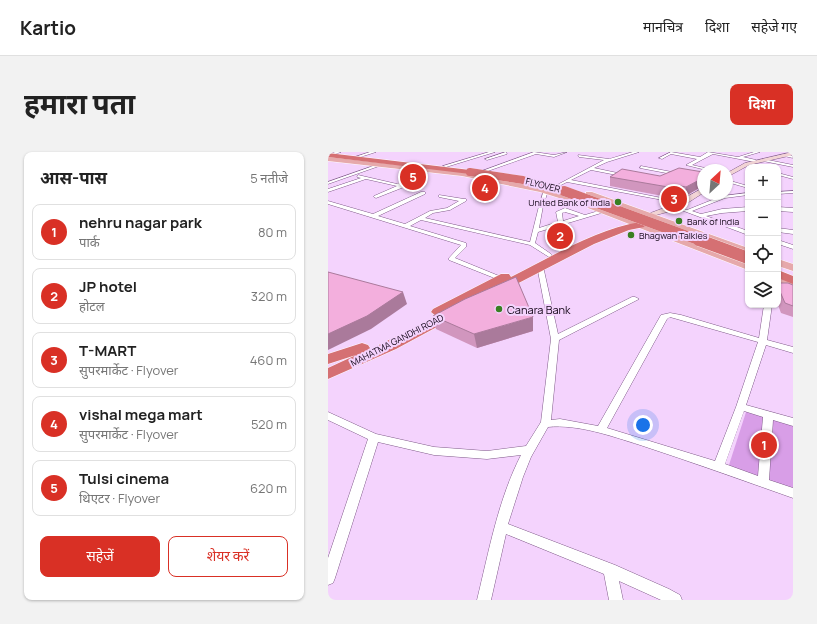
<!DOCTYPE html>
<html lang="hi">
<head>
<meta charset="utf-8">
<style>
  :root { --surface:#fff; --page:#f2f2f2; --text:#222; --muted:#767676; --line:#e0e0e0; --accent:#d93025 }
  body { margin:0; font-family:Manrope,"Noto Sans Devanagari",sans-serif; background:var(--page); color:var(--text) }
  .controls { position:absolute; right:12px; top:12px; display:grid; overflow:hidden; border-radius:8px; box-shadow:0 1px 3px #0004 }
  .controls button { width:36px; height:36px; display:grid; place-items:center; padding:0; border:0; border-bottom:1px solid var(--line); background:var(--surface); color:var(--text); font:20px sans-serif }
  .compass { position:absolute; left:369px; top:12px; width:36px; height:36px; border-radius:50%; background:var(--surface); box-shadow:0 1px 3px #0004; rotate:26deg }
  .you { position:absolute; left:315px; top:273px; width:14px; height:14px; margin:-10px; border:3px solid #fff; border-radius:50%; background:#1a73e8; box-shadow:0 0 0 6px #1a73e833 }
  .badge { display:grid; place-items:center; width:26px; height:26px; border-radius:50%; background:var(--accent); color:#fff; font-size:13px; font-weight:700 }
  .pin { position:absolute; translate:-50% -50%; border:2px solid #fff; box-shadow:0 1px 4px #0006 }
  .list { margin:0; padding:0; list-style:none }
  h2 { display:flex; justify-content:space-between; align-items:center; height:52px; margin:0; padding:0 16px; font-size:17px }
  h2 small { font-size:13px; font-weight:400; color:var(--muted) }
  .list li { display:grid; grid-template-columns:26px 1fr auto; gap:12px; align-items:center; box-sizing:border-box; height:56px; margin:0 8px 8px; padding:0 8px; border:1px solid var(--line); border-radius:8px }
  .list b { display:block; font-size:15px; white-space:nowrap }
  .list p { margin:0; font-size:13px; white-space:nowrap; color:var(--muted) }
  .list em { font-size:13px; font-style:normal; color:var(--muted) }
  .actions { display:flex; gap:8px; padding:12px 16px }
  .actions a { flex:1; padding:9px 0; border:1px solid var(--accent); border-radius:8px; text-align:center; font-size:14px; color:var(--accent) }
  .actions .main { background:var(--accent); color:#fff }
  .icon { flex:none; width:22px; height:22px; fill:none; stroke:currentColor; stroke-width:2; stroke-linecap:round; stroke-linejoin:round }
  .map { position:relative; flex:none; width:465px; height:448px; overflow:hidden; border-radius:8px }
  header { display:flex; align-items:center; gap:24px; box-sizing:border-box; height:56px; padding:0 20px; background:var(--surface); border-bottom:1px solid var(--line) }
  header strong { font-size:19px }
  nav { display:flex; gap:22px; margin-inline-start:auto; font-size:14px }
  .intro { display:flex; align-items:center; justify-content:space-between; box-sizing:border-box; height:96px; padding:0 24px }
  h1 { margin:0; font-size:28px }
  .button { padding:10px 18px; border-radius:8px; background:var(--accent); color:#fff; font-size:14px; font-weight:700 }
  main { display:flex; gap:24px; padding:0 24px }
  aside { flex:1; background:var(--surface); border-radius:8px; box-shadow:0 1px 3px #0004 }
  .map>svg:first-child { display:block }
  .green { fill:#d89ee7 }
  .lines { fill:none; stroke-linecap:round; stroke-linejoin:round }
  .street-casing { stroke:#805b8a; stroke-width:1 }
  .secondary-casing { stroke:#805b8a; stroke-width:1 }
  .primary-casing { stroke:#fff; stroke-width:1 }
  .highway-casing { stroke:#fff; stroke-width:1 }
  .street { fill:#fff; fill-rule:evenodd }
  .secondary { fill:#f2d4d5; fill-rule:evenodd }
  .primary { fill:#e6a9ab; fill-rule:evenodd }
  .highway { fill:#d57073; fill-rule:evenodd }
  .highway-bridge-far2-casing { stroke:#fff; stroke-width:8; stroke-linecap:butt }
  .highway-bridge-far1-casing { stroke:#fff; stroke-width:10; stroke-linecap:butt }
  .highway-bridge-casing { stroke:#fff; stroke-width:13; stroke-linecap:butt }
  .highway-bridge-far2 { stroke:#d57073; stroke-width:8 }
  .highway-bridge-far1 { stroke:#d57073; stroke-width:10 }
  .highway-bridge { stroke:#d57073; stroke-width:12 }
  .wall { fill:#d196be }
  .shaded-wall { fill:#aa7a9b }
  .building { fill:#f3afdd; stroke:#aa7a9b }
  .poi-dot { fill:#397f22; stroke:#f4d3fd; stroke-width:1.5 }
  .labels { text-anchor:middle; dominant-baseline:central; stroke-width:4; stroke-linejoin:round; paint-order:stroke }
  .far-street-label { font-size:9px; fill:#130617; stroke:#f4d3fd }
  .far-poi-label { font-size:9px; fill:#130617; stroke:#f4d3fd; text-anchor:start }
  .poi-label { font-size:11px; fill:#130617; stroke:#f4d3fd; text-anchor:start }
</style>
</head>
<body>
<header>
<strong>Kartio</strong>
<nav><a>मानचित्र</a><a>दिशा</a><a>सहेजे गए</a></nav>
</header>
<div class="intro"><h1>हमारा पता</h1><a class="button">दिशा</a></div>
<main>
<aside>
<h2>आस-पास<small>5 नतीजे</small></h2>
<ul class="list">
<li><span class="badge">1</span><div><b>nehru nagar park</b><p>पार्क</p></div><em>80 m</em></li>
<li><span class="badge">2</span><div><b>JP hotel</b><p>होटल</p></div><em>320 m</em></li>
<li><span class="badge">3</span><div><b>T-MART</b><p>सुपरमार्केट · Flyover</p></div><em>460 m</em></li>
<li><span class="badge">4</span><div><b>vishal mega mart</b><p>सुपरमार्केट · Flyover</p></div><em>520 m</em></li>
<li><span class="badge">5</span><div><b>Tulsi cinema</b><p>थिएटर · Flyover</p></div><em>620 m</em></li>
</ul>
<div class="actions"><a class="main">सहेजें</a><a>शेयर करें</a></div>
</aside>
<div class="map">
<svg width="465" height="448" viewBox="0 0 465 448">
  <rect width="100%" height="100%" fill="#f4d3fd"/>
  <polygon class="green" points="419,257 465,270 465,336 400,316"/>
  <g class="lines">
    <defs>
      <g id="street">
        <polygon points="7,0 13,0 4,3 2,2"/>
        <polygon points="42,0 48,0 29,6 27,5"/>
        <polygon points="161,0 167,0 118,15 115,14"/>
        <polygon points="178,0 179,2 159,8 157,7"/>
        <polygon points="206,0 226,3 239,0 226,5 208,2 157,20 154,19"/>
        <polygon points="305,0 311,0 279,10 266,16 299,23 299,25 263,18 243,28 354,50 356,51 356,52 239,30 231,34 229,33 276,8 251,5 250,3 281,7"/>
        <polygon points="343,0 372,5 380,0 410,5 426,0 432,0 415,5 428,8 427,10 385,2 364,13 386,18 378,18 358,13 369,7 343,2 334,7 331,6"/>
        <polygon points="457,2 465,4 465,6 456,4"/>
        <polygon points="435,7 465,13 465,15 435,9"/>
        <polygon points="51,12 54,13 0,32 0,30"/>
        <polygon points="313,14 375,26 375,28 312,16"/>
        <polygon points="102,17 105,18 74,33 76,35 48,46 46,45 46,44 69,34 38,27 0,40 0,37 33,26 29,25 30,23 69,32"/>
        <polygon points="450,21 465,25 465,27 450,23"/>
        <polygon points="399,28 420,34 420,36 399,30"/>
        <path d="M216,38l4,1 -5,15 -4,22 19,-6 -2,-10 9,-4 20,7 20,-6 3,2 -70,21 -3,11 16,11 1,1 -3,2 -19,-12 -109,-25 -11,6 56,17v4l-11,11 49,20 1,1 -3,2 -53,-21v-2l12,-13 -133,-41v-3l45,13 48,-22h4v2l-47,22 27,8 25,-13 17,-3 12,-7 -20,-4v-2l25,4h2v2l-16,9 -17,3 -8,5 105,24 9,-36zM237,60l14,4 -16,5 -1,-8z"/>
        <polygon points="465,39 465,41 450,42 450,40"/>
        <polygon points="420,41 420,43 397,46 364,59 373,62 394,57 420,55 420,59 394,61 378,64 420,79 420,83 345,55 347,54 359,58 394,44"/>
        <polygon points="450,55 465,56 465,60 450,59"/>
        <polygon points="450,76 465,78 465,82 450,80"/>
        <polygon points="450,88 465,93 465,97 450,92"/>
        <path d="M210,113l5,1 15,68 74,-37h3l4,2 -80,41 -8,80 9,-1 38,7 63,-111 9,-2 11,2 78,23 5,-33h8l-5,35 26,7v6l-27,-8 -20,60 47,13v8l-20,-6 -4,60 24,8v10c-51,-18 -101,-36 -153,-53 -29,-9 -62,-21 -92,-18l-17,30 -8,20 -15,47 107,41 54,24 11,6 2,5h-21l-42,-19 4,19h-14l-5,-26 -98,-40 -15,66h-14c12,-49 21,-100 44,-145l-34,4 -53,-4 -56,-13 -43,136 -2,5 -5,2v-27l40,-119 -40,-19v-8l48,22 58,13 53,4 39,-5 15,-24 10,-83 -14,-73zM342,165l88,25 -22,65 -21,54 -108,-33 60,-109zM416,259l19,6 -5,59 -33,-12z"/>
      </g>
      <g id="secondary">
        <polygon points="465,0 465,3 421,13 399,25 399,21 417,11"/>
        <polygon points="375,36 375,41 350,57 321,65 317,63 344,53"/>
      </g>
      <g id="primary">
        <polygon points="0,5 134,20 217,36 253,47 420,111 420,118 247,51 212,40 134,24 0,9"/>
        <polygon points="258,40 264,40 420,96 420,102 258,44"/>
        <polygon points="450,107 465,112 465,119 450,114"/>
        <polygon points="450,124 465,129 465,136 450,131"/>
      </g>
      <g id="highway">
        <polygon points="0,1 142,18 146,20 142,22 0,5"/>
        <path d="M312,70l4,1 1,2 -1,2 -15,3 -35,14 -93,48 -5,1 -6,-3 -34,18 3,1 2,3 -2,3 -63,34 -68,30v-11l28,-13 -28,9v-10l34,-11 6,2 2,3 -1,2 67,-34 -5,-4 2,-3 68,-35h8l2,3c40,-20 85,-48 129,-55z"/>
        <polygon points="450,118 465,124 465,132 450,126"/>
      </g>
    </defs>
    <use href="#street" class="street-casing"/>
    <use href="#secondary" class="secondary-casing"/>
    <use href="#primary" class="primary-casing"/>
    <use href="#highway" class="highway-casing"/>
    <use href="#street" class="street"/>
    <use href="#secondary" class="secondary"/>
    <use href="#primary" class="primary"/>
    <use href="#highway" class="highway"/>
    <defs>
      <polyline id="highway-bridge-far2" points="142,20 195,28 239,40"/>
      <polyline id="highway-bridge-far1" points="236,39 373,89"/>
      <polyline id="highway-bridge" points="371,88 420,106"/>
    </defs>
    <use href="#highway-bridge-far2" class="highway-bridge-far2-casing"/>
    <use href="#highway-bridge-far1" class="highway-bridge-far1-casing"/>
    <use href="#highway-bridge" class="highway-bridge-casing"/>
    <use href="#highway-bridge-far2" class="highway-bridge-far2"/>
    <use href="#highway-bridge-far1" class="highway-bridge-far1"/>
    <use href="#highway-bridge" class="highway-bridge"/>
  </g>
  <g class="wall">
    <polygon points="375,20 356,45 351,43 345,46 282,34 282,25 332,24"/>
    <polygon points="450,131 465,133 465,165 453,161 450,153"/>
    <polygon points="105,164 205,179 149,196 108,177"/>
  </g>
  <g class="shaded-wall">
    <polygon points="375,26 375,34 356,45 358,35"/>
    <polygon points="352,34 351,43 345,46 346,36"/>
    <polygon points="75,140 79,152 43,177 0,198 0,182"/>
    <polygon points="205,165 205,179 149,196 146,182"/>
  </g>
  <g class="building">
    <polygon points="351,16 375,20 375,26 358,35 352,34 346,36 282,25 294,17 332,24"/>
    <polygon points="0,120 75,140 39,164 0,182"/>
    <polygon points="188,125 205,165 146,182 105,164 137,147"/>
    <polygon points="450,131 460,131 465,133 465,154 457,151 450,135"/>
  </g>
  <g class="poi-dot">
    <circle cx="290" cy="50" r="4"/>
    <circle cx="351" cy="69" r="4"/>
    <circle cx="303" cy="83" r="4"/>
    <circle cx="171" cy="157" r="4"/>
  </g>
  <g class="labels">
    <g class="far-street-label">
      <text transform="translate(215 33) rotate(14)">FLYOVER</text>
      <text transform="translate(69 188) rotate(-27)">MAHATMA GANDHI ROAD</text>
    </g>
    <g class="far-poi-label">
      <text x="282" y="50" text-anchor="end">United Bank of India</text>
      <text x="359" y="69">Bank of India</text>
      <text x="311" y="83">Bhagwan Talkies</text>
    </g>
    <g class="poi-label">
      <text x="179" y="157">Canara Bank</text>
    </g>
  </g>
</svg>
<div class="controls">
<button>+</button>
<button>−</button>
<button><svg class="icon" aria-label="locate" viewBox="0 0 24 24"><circle cx="12" cy="12" r="6"/><path d="M12 2v4M12 18v4M2 12h4M18 12h4"/></svg></button>
<button><svg class="icon" aria-label="layers" viewBox="0 0 24 24"><path d="M12 4l9 5-9 5-9-5zM3 14l9 5 9-5"/></svg></button>
</div>
<svg class="compass" viewBox="-18 -18 36 36"><path d="M0-13l5 13h-10z" fill="#e53935"/><path d="M0 13l5-13h-10z" fill="#767676"/></svg>
<div class="you"></div>
<div class="pin badge" style="left:436px;top:293px">1</div>
<div class="pin badge" style="left:232px;top:84px">2</div>
<div class="pin badge" style="left:346px;top:47px">3</div>
<div class="pin badge" style="left:157px;top:36px">4</div>
<div class="pin badge" style="left:85px;top:25px">5</div>
</div>
</main>
</body>
</html>
